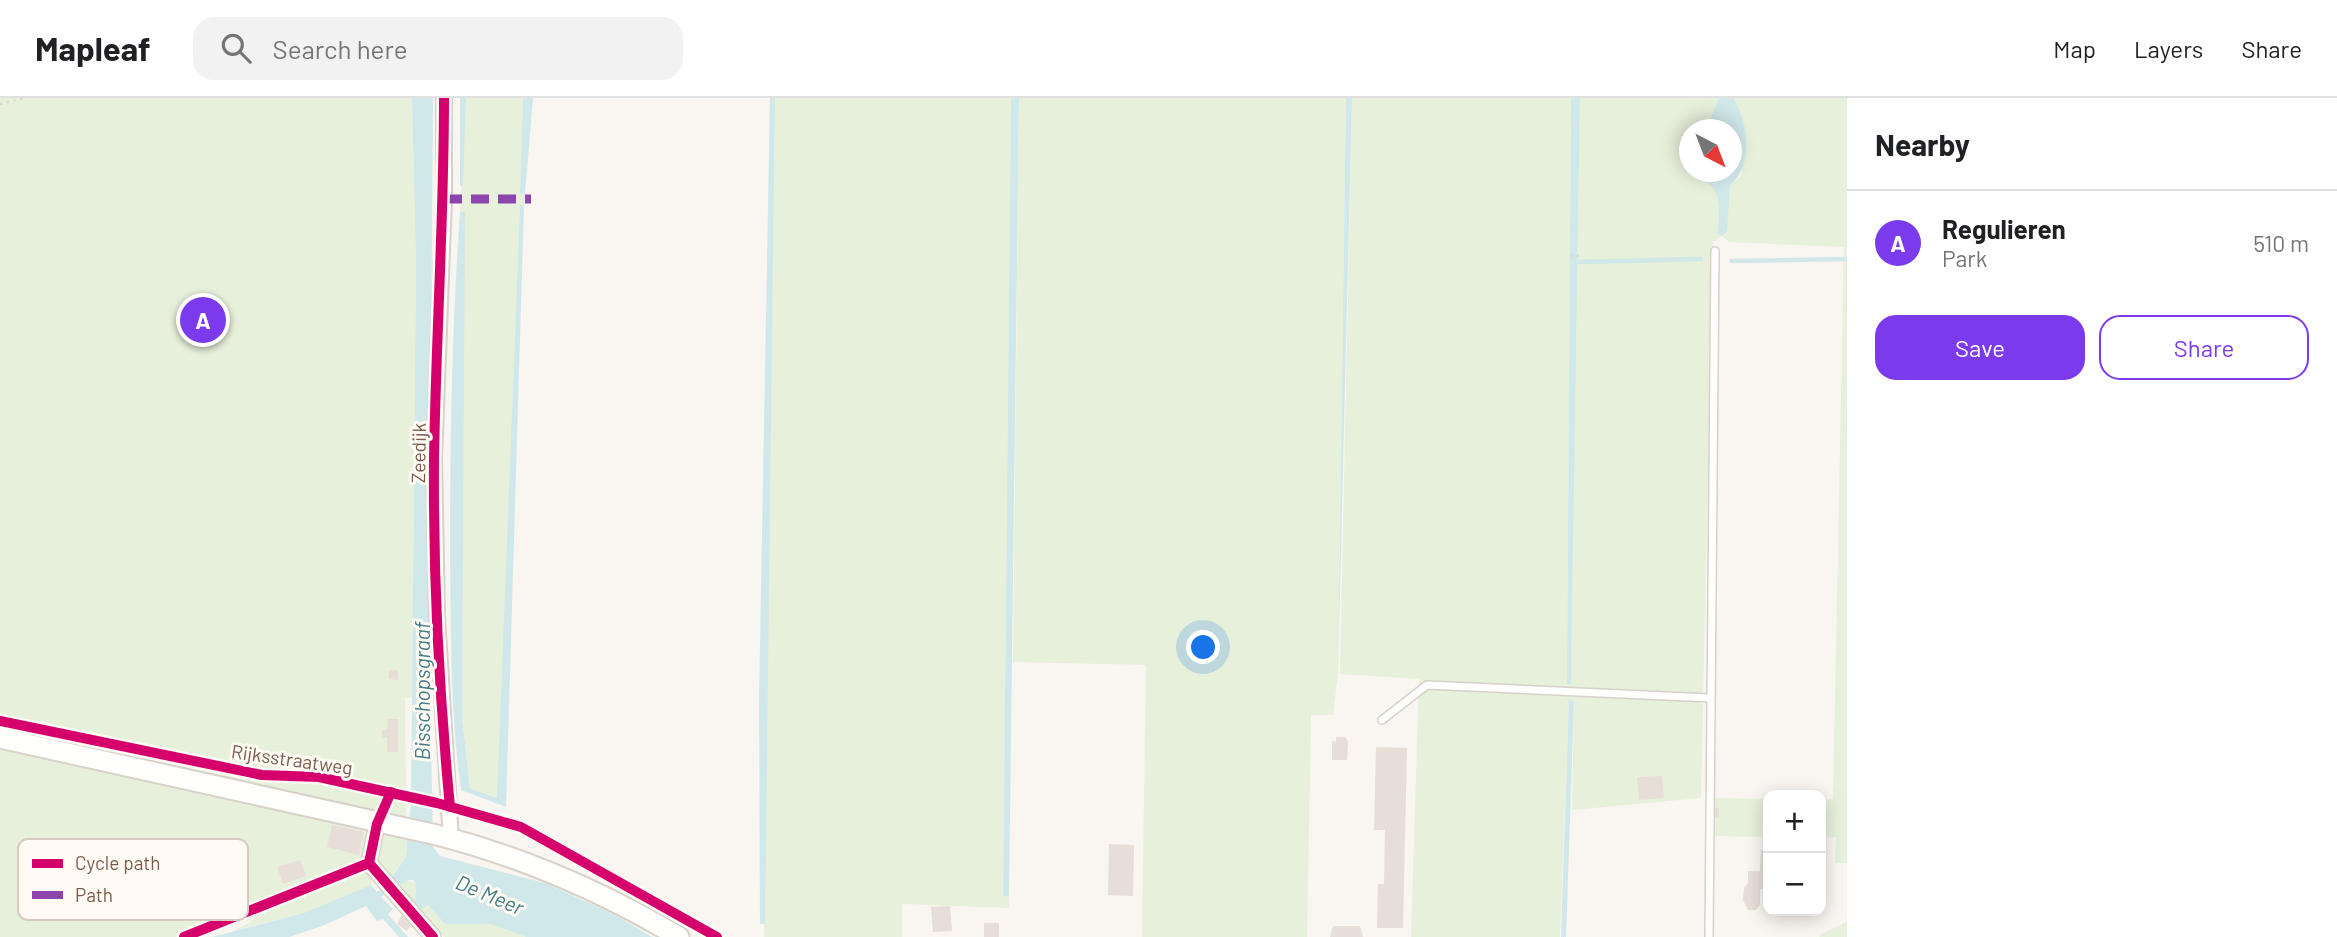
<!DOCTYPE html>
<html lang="en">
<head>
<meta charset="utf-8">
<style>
  :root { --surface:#fff; --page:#f2f2f2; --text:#202124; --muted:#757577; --line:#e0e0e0; --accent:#7c3aed }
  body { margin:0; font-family:Barlow,sans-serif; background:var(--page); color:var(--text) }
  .controls { position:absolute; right:21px; bottom:21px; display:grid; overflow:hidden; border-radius:14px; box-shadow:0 4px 18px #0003 }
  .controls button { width:63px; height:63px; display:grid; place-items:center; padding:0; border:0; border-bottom:2px solid var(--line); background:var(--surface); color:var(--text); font:35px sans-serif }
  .compass { position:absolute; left:1679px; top:21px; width:63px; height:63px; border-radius:50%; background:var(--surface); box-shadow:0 4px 18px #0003; rotate:138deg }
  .you { position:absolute; left:1204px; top:550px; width:24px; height:24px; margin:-18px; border:5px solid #fff; border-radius:50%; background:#1a73e8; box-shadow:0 0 0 10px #1a73e833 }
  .badge { display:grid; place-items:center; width:46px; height:46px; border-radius:50%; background:var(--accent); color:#fff; font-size:23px; font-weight:700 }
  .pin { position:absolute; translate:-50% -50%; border:4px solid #fff; box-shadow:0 2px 7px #0006 }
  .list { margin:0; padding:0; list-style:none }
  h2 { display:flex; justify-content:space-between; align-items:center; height:91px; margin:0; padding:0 28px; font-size:30px }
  h2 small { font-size:23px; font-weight:400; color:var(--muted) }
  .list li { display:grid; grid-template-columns:46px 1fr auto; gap:21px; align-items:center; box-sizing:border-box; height:105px; padding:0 28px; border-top:2px solid var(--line) }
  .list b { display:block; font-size:26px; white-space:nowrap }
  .list p { margin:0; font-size:23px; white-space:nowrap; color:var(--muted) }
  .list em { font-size:23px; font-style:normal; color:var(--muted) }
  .actions { display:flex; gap:14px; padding:21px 28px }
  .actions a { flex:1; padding:16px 0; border:2px solid var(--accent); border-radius:21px; text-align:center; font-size:24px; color:var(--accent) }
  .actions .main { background:var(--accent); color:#fff }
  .icon { flex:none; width:38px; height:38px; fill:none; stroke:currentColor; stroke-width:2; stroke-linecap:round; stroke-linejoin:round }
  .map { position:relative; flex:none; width:1847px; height:839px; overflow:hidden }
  header { display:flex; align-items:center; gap:42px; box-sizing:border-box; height:98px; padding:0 35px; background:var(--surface); border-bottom:2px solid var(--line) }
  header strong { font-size:33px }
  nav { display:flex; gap:38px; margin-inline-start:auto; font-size:24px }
  .search { width:490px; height:63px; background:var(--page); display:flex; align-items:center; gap:18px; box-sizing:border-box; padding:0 24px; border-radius:21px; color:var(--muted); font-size:26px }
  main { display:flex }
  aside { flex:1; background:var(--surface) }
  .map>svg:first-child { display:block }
  .green { fill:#e7f0db }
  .water { fill:#d0e8ea }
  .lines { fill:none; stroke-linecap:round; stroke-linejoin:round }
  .stream { stroke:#d0e8ea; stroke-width:4.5 }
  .building { fill:#e6ded7 }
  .lane-casing { stroke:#d7d1cb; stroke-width:10 }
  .street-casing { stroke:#d7d1cb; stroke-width:18 }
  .secondary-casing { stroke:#d9d2cb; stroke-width:23 }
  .path { stroke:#dcd5d0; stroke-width:2.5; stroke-dasharray:2 5; stroke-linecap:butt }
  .lane { stroke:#fefefd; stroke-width:7 }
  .street { stroke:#fefefd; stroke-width:14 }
  .secondary { stroke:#fefefd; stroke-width:19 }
  .quiet { stroke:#8e44ad; stroke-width:9; stroke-dasharray:18 9; stroke-linecap:butt }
  .cycleway-casing { stroke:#fffaf3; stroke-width:15 }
  .cycleway { stroke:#d6006c; stroke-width:10 }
  .labels { text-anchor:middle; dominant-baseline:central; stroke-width:6; stroke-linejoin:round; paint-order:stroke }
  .street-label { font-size:19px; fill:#7a5c4d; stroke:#fffaf3 }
  .water-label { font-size:21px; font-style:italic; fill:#437c86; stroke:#fffaf3 }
  .key { fill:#fffaf3; stroke:#d7cbc1; stroke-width:2 }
  .key-label { font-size:19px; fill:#7a5c4d }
</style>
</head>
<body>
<header>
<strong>Mapleaf</strong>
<div class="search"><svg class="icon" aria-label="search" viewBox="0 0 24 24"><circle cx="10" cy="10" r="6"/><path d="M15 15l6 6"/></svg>Search here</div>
<nav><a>Map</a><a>Layers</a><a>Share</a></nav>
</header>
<main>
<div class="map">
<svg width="1847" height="839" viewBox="0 0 1847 839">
  <rect width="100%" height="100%" fill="#f9f5f0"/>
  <g class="green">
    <polygon points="0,0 412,0 416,166 412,599 405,600 406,719 402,740 407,742 406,759 390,781 386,774 372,783 371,787 304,815 234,833 258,819 200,839 0,839"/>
    <polygon points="466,0 523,0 520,95 525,96 524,108 520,108 498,700 470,690 462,618 464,114 460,114"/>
    <polygon points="775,0 1011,0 1003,798 1009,799 1009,810 902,806 902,839 764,839"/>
    <polygon points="1019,0 1346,0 1338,576 1333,617 1311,617 1307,839 1142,839 1146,567 1013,564"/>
    <path d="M1352,0h219l-4,586h4l9,-586h139l-13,31 -17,1v42h15l1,9c19,11 13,33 13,53l12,-48 12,-11 -9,-77h114v765h-12l1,-26h-15v-37l12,-1 11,-552 -115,-5 -7,-6 -9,6 -12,556 -129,12 2,-108 -5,-1 -9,236h-149l8,-258 -79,-5z"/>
    <polygon points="1715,700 1768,701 1768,739 1715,738"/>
    <polygon points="407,782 416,786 415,805 419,810 428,807 445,826 491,826 526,839 444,839 397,790"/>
    <polygon points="1847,824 1847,839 1819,839 1821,836"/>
  </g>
  <g class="water">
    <polygon points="412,0 433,0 429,533 433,749 440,758 545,785 615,817 652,839 526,839 491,826 445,826 428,807 420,811 415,805 416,786 413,782 407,782 397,790 390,782 406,759 411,703 416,166"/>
    <polygon points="460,0 466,0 463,87 460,88"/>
    <polygon points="523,0 533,0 525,96 520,95"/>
    <polygon points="770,0 775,0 765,826 760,826 759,602"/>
    <polygon points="1011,0 1019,0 1009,799 1003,798"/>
    <polygon points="1346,0 1352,0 1338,576"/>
    <polygon points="1571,0 1580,0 1571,586 1567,586"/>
    <path d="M1719,0h14c16,26 21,65 -3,88l-3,45 -5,5 -4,-2c0,-19 6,-42 -13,-53l-1,-9h27v-42l-25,-1z"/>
    <path d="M520,107l4,1 -18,601 -45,-17c-11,-79 -10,-158 -11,-238 0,-114 2,-226 10,-340h5l-3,504 8,72 27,10z"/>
    <polygon points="1569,602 1574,603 1566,839 1561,839"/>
    <polygon points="371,787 377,794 383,789 387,794 381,799 393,811 388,816 408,839 399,839 383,821 377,823 366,808 322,828 289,839 212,839 304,815"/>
  </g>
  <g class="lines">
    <g class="stream">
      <polyline points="1732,163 1847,161"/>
      <polyline points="1579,164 1701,161"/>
    </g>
  </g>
  <g class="building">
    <polygon points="389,572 398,572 398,582 389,581"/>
    <polygon points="388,621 398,621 398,654 387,654 387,639 382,639 382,632 387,632"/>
    <polygon points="1336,639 1345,639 1348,644 1347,662 1332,662 1332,643 1336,644"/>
    <polygon points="1376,649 1407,650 1403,830 1377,830 1378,786 1384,786 1385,732 1374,732"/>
    <polygon points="1662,678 1664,700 1639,702 1637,679"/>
    <rect x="1713" y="710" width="6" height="10"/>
    <polygon points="332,727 364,734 359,757 327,749"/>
    <polygon points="1109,746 1134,747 1133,798 1108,797"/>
    <polygon points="1761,752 1768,752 1768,791 1760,791 1760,807 1756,812 1748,812 1743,802 1744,790 1748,785 1748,773 1760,773"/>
    <polygon points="300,762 306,778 283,786 277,769"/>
    <polygon points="950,808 952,833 933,834 931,809"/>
    <polygon points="402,817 413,825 407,833 397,826"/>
    <rect x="984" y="825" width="15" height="14"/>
    <polygon points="1333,828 1360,828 1363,839 1330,839"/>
  </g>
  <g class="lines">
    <defs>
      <g id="lane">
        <polyline points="1382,622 1427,587 1710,600"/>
        <polyline points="1709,839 1715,153"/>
      </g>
      <g id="street">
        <polyline points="444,0 444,101 434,361 437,519 451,741"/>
        <polyline points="377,726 369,765 433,839"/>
      </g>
      <path id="secondary" d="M0,640l437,97c86,22 166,57 242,102"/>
    </defs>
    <use href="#lane" class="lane-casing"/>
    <use href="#street" class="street-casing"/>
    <use href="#secondary" class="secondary-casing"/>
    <g class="path">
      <polyline points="0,6 23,0"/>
      <polyline points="1570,158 1581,158"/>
    </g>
    <use href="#lane" class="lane"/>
    <use href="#street" class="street"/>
    <use href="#secondary" class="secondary"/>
    <polyline class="quiet" points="444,101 531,101"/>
    <defs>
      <g id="cycleway">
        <path d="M444,0c0,120 -8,240 -10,360 -1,116 5,234 16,349"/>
        <polyline points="0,623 262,677 319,679 437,705 521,729 717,839"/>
        <polyline points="391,694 377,726 369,765 433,839"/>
        <polyline points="184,839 369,765"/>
      </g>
    </defs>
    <use href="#cycleway" class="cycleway-casing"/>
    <use href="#cycleway" class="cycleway"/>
  </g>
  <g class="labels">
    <g class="street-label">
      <text transform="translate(418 355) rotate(-89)">Zeedijk</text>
      <text transform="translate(292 661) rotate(8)">Rijksstraatweg</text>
    </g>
    <g class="water-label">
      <text transform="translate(421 593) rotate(-90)">Bisschopsgraaf</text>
      <text transform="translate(490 796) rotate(23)">De Meer</text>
    </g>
  </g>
  <rect x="18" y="741" width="230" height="81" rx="10" class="key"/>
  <rect x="32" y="761" width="31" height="9" fill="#d6006c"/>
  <rect x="32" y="793" width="31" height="8" fill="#8e44ad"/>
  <g class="key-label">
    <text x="75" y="772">Cycle path</text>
    <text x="75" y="804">Path</text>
  </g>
</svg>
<div class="controls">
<button>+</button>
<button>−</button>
</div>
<svg class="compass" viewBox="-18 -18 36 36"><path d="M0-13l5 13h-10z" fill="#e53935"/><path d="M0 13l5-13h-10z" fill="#757577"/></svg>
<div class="you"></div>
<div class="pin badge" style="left:203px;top:222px">A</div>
</div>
<aside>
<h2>Nearby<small></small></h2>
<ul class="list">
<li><span class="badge">A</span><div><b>Regulieren</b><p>Park</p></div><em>510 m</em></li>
</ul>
<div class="actions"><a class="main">Save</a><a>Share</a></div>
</aside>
</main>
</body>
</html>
